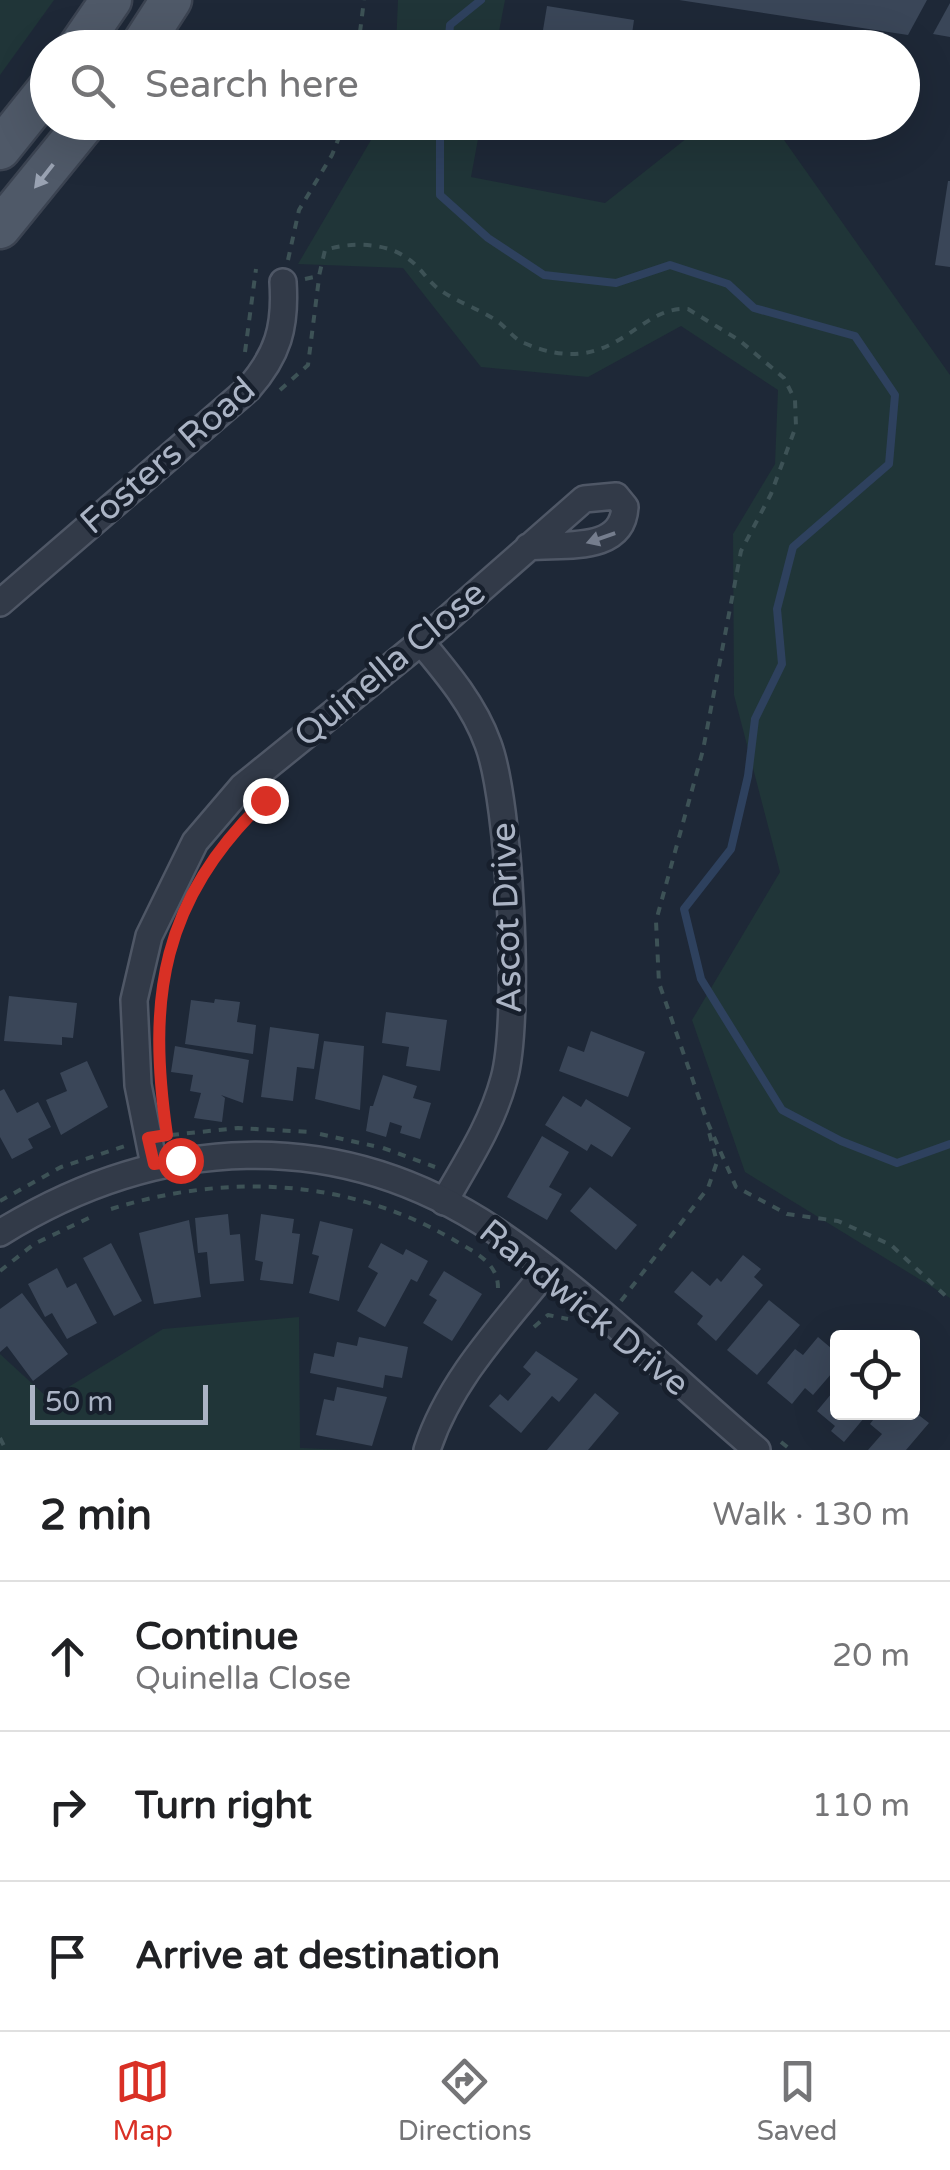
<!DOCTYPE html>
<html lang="en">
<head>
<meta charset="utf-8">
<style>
  :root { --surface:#fff; --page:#f6f6f6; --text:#202124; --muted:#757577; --line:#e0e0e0; --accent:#d93025 }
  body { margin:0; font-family:"Varela Round",sans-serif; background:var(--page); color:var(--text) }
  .controls { position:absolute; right:30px; bottom:30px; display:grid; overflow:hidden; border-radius:10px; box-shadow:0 10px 40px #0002 }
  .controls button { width:90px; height:90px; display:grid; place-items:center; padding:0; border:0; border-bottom:2px solid var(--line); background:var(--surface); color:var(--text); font:50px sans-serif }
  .scale { position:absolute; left:30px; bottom:25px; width:178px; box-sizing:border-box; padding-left:10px; border:5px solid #abb4c5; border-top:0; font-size:28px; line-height:35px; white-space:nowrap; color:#abb4c5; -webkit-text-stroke:8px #171f2c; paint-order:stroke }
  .stop { position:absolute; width:30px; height:30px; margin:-22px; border:8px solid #d93025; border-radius:50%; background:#fff }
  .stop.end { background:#d93025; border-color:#fff; box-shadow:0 2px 10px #0008 }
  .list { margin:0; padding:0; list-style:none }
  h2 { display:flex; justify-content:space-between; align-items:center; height:130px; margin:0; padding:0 40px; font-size:42px }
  h2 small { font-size:32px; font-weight:400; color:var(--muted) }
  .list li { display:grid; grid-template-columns:65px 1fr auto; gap:30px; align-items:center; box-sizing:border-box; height:150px; padding:0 40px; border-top:2px solid var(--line) }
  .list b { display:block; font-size:38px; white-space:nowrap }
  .list p { margin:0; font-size:32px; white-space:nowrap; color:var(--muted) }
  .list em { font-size:32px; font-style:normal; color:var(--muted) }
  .icon { flex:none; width:55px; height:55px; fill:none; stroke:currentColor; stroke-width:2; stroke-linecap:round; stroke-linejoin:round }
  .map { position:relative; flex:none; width:950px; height:1450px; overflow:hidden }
  .search { position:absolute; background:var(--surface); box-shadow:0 10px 40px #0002; left:30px; right:30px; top:30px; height:110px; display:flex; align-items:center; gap:25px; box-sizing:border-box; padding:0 35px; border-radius:55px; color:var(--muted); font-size:38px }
  .sheet { height:580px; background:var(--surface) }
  nav { display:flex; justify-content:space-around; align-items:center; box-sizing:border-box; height:140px; border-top:2px solid var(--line); background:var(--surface); font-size:28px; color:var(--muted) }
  nav a { display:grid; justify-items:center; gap:5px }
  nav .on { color:var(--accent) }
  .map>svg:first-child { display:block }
  .green { fill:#203538 }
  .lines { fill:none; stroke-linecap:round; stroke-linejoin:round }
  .stream { stroke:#2e415e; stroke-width:8 }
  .building { fill:#3a4658 }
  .minor-casing { stroke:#4f5766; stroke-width:30 }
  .primary-casing { stroke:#3b4351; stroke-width:45 }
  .path { stroke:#3d5256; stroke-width:4; stroke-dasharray:8 8; stroke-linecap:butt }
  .minor { stroke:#323a48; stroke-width:25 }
  .primary { stroke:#4f5968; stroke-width:40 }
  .oneway { fill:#99a2b2 }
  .oneway2 { fill:#757d8d }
  .route { stroke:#d93025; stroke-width:12 }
  .labels { text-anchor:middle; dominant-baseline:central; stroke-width:9; stroke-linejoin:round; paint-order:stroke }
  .street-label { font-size:35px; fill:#abb4c5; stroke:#171f2c }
</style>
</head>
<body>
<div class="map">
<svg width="950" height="1450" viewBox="0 0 950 1450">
  <rect width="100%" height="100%" fill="#1e2837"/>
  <g class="green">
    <polygon points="0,0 54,0 0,75"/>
    <polygon points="398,0 505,0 496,47 396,47"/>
    <polygon points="381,123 481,123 471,177 605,203 706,123 772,123 950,375 950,1298 745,1172 692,1020 780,872 734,695 733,534 775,464 778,390 681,326 588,377 481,367 403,268 298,264"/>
    <polygon points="299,1317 300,1448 346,1450 0,1450 0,1354 49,1399 163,1329"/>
  </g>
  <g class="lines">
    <g class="stream">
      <polyline points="448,48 450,25 481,0"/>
      <polyline points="440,122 440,195 488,238 544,275 616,283 670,265 728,284 754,308 855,336 895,395 889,464 793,547 777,609 782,664 755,719 748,776 731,849 684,909 701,979 782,1110 841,1141 897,1163 950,1144"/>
    </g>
  </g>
  <g class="building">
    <polygon points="679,0 927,0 908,35"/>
    <polygon points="950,3 950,37 933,34"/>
    <polygon points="547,6 634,20 630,48 540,48"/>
    <polygon points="948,181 950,181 950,267 935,265"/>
    <polygon points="9,996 77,1003 73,1038 62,1037 62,1045 4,1041"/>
    <polygon points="215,999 240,1002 237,1022 256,1025 253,1054 185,1044 191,1000 214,1003"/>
    <polygon points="386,1012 447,1020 440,1071 406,1066 409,1047 382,1043"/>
    <polygon points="270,1027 319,1034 314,1069 297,1067 293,1101 261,1097"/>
    <polygon points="591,1031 645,1052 628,1097 559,1071 568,1046 584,1052"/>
    <polygon points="324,1041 364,1046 360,1110 315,1099"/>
    <polygon points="175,1046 249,1060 243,1103 221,1095 225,1098 222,1122 194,1118 201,1093 190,1091 193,1075 171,1072"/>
    <polygon points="87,1061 108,1107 61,1135 46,1100 67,1091 60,1073"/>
    <polygon points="383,1075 417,1086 413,1098 431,1103 420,1139 400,1133 402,1126 390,1122 386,1137 366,1131 370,1106 373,1106"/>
    <polygon points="4,1089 17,1113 38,1102 51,1127 28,1139 33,1148 12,1159 0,1137 0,1091"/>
    <polygon points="563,1096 581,1107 586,1099 631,1128 612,1157 591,1144 587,1151 545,1125"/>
    <polygon points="542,1136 569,1152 549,1187 562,1194 547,1220 507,1197"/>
    <polygon points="590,1187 637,1225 616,1250 570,1211"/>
    <polygon points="228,1214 230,1235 240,1234 244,1281 210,1284 207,1252 198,1253 195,1218"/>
    <polygon points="261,1214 294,1219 292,1233 300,1234 293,1284 260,1280 263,1262 255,1260"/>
    <polygon points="189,1220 201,1297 154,1304 139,1233"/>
    <polygon points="320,1221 353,1229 339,1301 309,1293 319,1256 312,1254"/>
    <polygon points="111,1243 142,1301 114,1316 83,1258"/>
    <polygon points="381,1243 403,1255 406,1249 428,1261 417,1282 411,1279 385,1327 357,1311 378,1273 368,1267"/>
    <polygon points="743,1255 761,1269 754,1277 763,1285 716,1341 697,1324 703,1316 674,1292 692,1271 710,1286 717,1278 721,1282"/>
    <polygon points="57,1268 67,1288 76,1283 97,1323 67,1339 52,1313 45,1317 28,1284"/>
    <polygon points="444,1271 482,1294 452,1341 423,1323 437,1300 429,1295"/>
    <polygon points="22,1293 68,1354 33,1381 7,1346 0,1352 0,1309"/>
    <polygon points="769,1300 800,1325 757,1375 727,1350"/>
    <polygon points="359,1337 408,1347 402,1378 385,1375 383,1388 310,1373 314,1353 334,1357 337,1342 357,1346"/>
    <polygon points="818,1337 838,1354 838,1366 813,1395 805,1388 792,1404 767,1383 795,1349 803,1355"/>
    <polygon points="536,1351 578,1379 559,1402 552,1396 521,1433 489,1406 500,1394 508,1401 531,1374 523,1367"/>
    <polygon points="337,1387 387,1397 372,1446 316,1435 324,1399 334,1401"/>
    <polygon points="595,1393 619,1413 588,1450 547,1450"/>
    <polygon points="832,1393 838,1397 838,1412 869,1412 844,1442 831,1431 835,1426 817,1411"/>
    <polygon points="912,1410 929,1423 906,1450 868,1450 882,1434 870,1424 879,1412"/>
  </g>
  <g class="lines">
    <defs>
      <g id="minor">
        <path d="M0,603l248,-214c30,-34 38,-62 35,-107"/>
        <path d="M421,642c26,31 53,63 67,102 22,58 33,275 16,335 -12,45 -37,83 -60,123"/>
        <path d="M154,1165l-16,-80 -4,-85 15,-64 46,-94 47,-55 179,-145 163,-143 32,-3 9,11c-3,47 -62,36 -97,40"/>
        <path d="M0,1233c158,-98 336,-108 494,-3 94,63 177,147 263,220"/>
        <path d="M427,1450c22,-69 75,-124 120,-180"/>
      </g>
      <g id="primary">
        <polyline points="78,48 111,0"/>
        <polyline points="140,48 171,0"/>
        <polyline points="0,149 48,89"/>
        <polyline points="0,228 86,122"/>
      </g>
    </defs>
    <use href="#minor" class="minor-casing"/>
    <use href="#primary" class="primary-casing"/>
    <g class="path">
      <polyline points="358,48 364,0"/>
      <polyline points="288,260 299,210 332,155 345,122"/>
      <path d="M305,279l14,-3 6,-26c25,-8 60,-8 82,8 13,8 20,23 33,32 17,12 37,18 54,29 11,6 18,19 30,24 91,39 111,-38 164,-34l51,31 45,38 11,22 1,26 -25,68 -30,57 -38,199 -47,171 3,62 48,138 29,66 51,27 51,7 53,24 59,55"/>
      <polyline points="245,352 256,269"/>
      <polyline points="280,390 308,365 319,278"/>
      <polyline points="320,1134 374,1146"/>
      <polyline points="171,1135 238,1128 311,1132"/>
      <polyline points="383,1148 435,1167"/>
      <polyline points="0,1201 61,1167 128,1145"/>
      <path d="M111,1209c115,-36 237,-31 343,31 20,12 44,22 44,48"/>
      <polyline points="0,1271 34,1244 93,1216"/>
      <polyline points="621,1301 708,1188 717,1162 709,1132"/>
      <polyline points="534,1327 548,1315 568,1319"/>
      <polyline points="0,1438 6,1450"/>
      <polyline points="781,1442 791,1450"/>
    </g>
    <use href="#minor" class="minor"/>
    <use href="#primary" class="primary"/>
  </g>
  <defs><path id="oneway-solid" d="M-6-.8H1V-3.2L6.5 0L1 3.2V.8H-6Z" transform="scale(2.5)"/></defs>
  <use class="oneway" href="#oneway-solid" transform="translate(44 176) rotate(128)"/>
  <use class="oneway2" href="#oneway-solid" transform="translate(601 538) rotate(161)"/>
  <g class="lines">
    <path class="route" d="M180,1160l-26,4 -6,-26 19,-3c-20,-138 -6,-234 98,-335"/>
  </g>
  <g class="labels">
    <g class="street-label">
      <text transform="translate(168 456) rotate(-41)">Fosters Road</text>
      <text transform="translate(390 664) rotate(-40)">Quinella Close</text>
      <text transform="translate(507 918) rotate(-92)">Ascot Drive</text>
      <text transform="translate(584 1308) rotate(39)">Randwick Drive</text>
    </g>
  </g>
</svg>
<div class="controls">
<button><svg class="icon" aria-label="locate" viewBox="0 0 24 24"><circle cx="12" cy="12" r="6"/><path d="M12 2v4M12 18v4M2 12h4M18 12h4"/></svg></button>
</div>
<div class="scale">50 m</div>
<div class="stop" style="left:180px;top:1160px"></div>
<div class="stop end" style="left:265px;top:800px"></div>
<div class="search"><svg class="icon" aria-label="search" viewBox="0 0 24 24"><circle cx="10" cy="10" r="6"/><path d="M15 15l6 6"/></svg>Search here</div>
</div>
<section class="sheet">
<h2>2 min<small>Walk · 130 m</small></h2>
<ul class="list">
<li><svg class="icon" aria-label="ahead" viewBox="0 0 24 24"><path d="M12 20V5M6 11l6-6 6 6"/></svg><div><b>Continue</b><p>Quinella Close</p></div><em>20 m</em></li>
<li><svg class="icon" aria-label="right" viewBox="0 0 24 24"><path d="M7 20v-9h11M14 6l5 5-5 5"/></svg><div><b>Turn right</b></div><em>110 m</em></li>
<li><svg class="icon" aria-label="arrive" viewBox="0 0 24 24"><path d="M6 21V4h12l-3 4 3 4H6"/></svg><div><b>Arrive at destination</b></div></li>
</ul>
</section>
<nav>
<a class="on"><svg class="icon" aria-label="map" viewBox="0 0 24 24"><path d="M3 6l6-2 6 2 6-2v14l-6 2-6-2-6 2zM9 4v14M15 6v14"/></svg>Map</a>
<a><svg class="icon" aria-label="directions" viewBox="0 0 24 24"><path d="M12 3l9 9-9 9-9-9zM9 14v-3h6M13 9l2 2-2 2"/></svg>Directions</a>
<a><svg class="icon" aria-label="saved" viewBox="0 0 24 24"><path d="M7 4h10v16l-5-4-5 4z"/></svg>Saved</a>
</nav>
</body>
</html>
